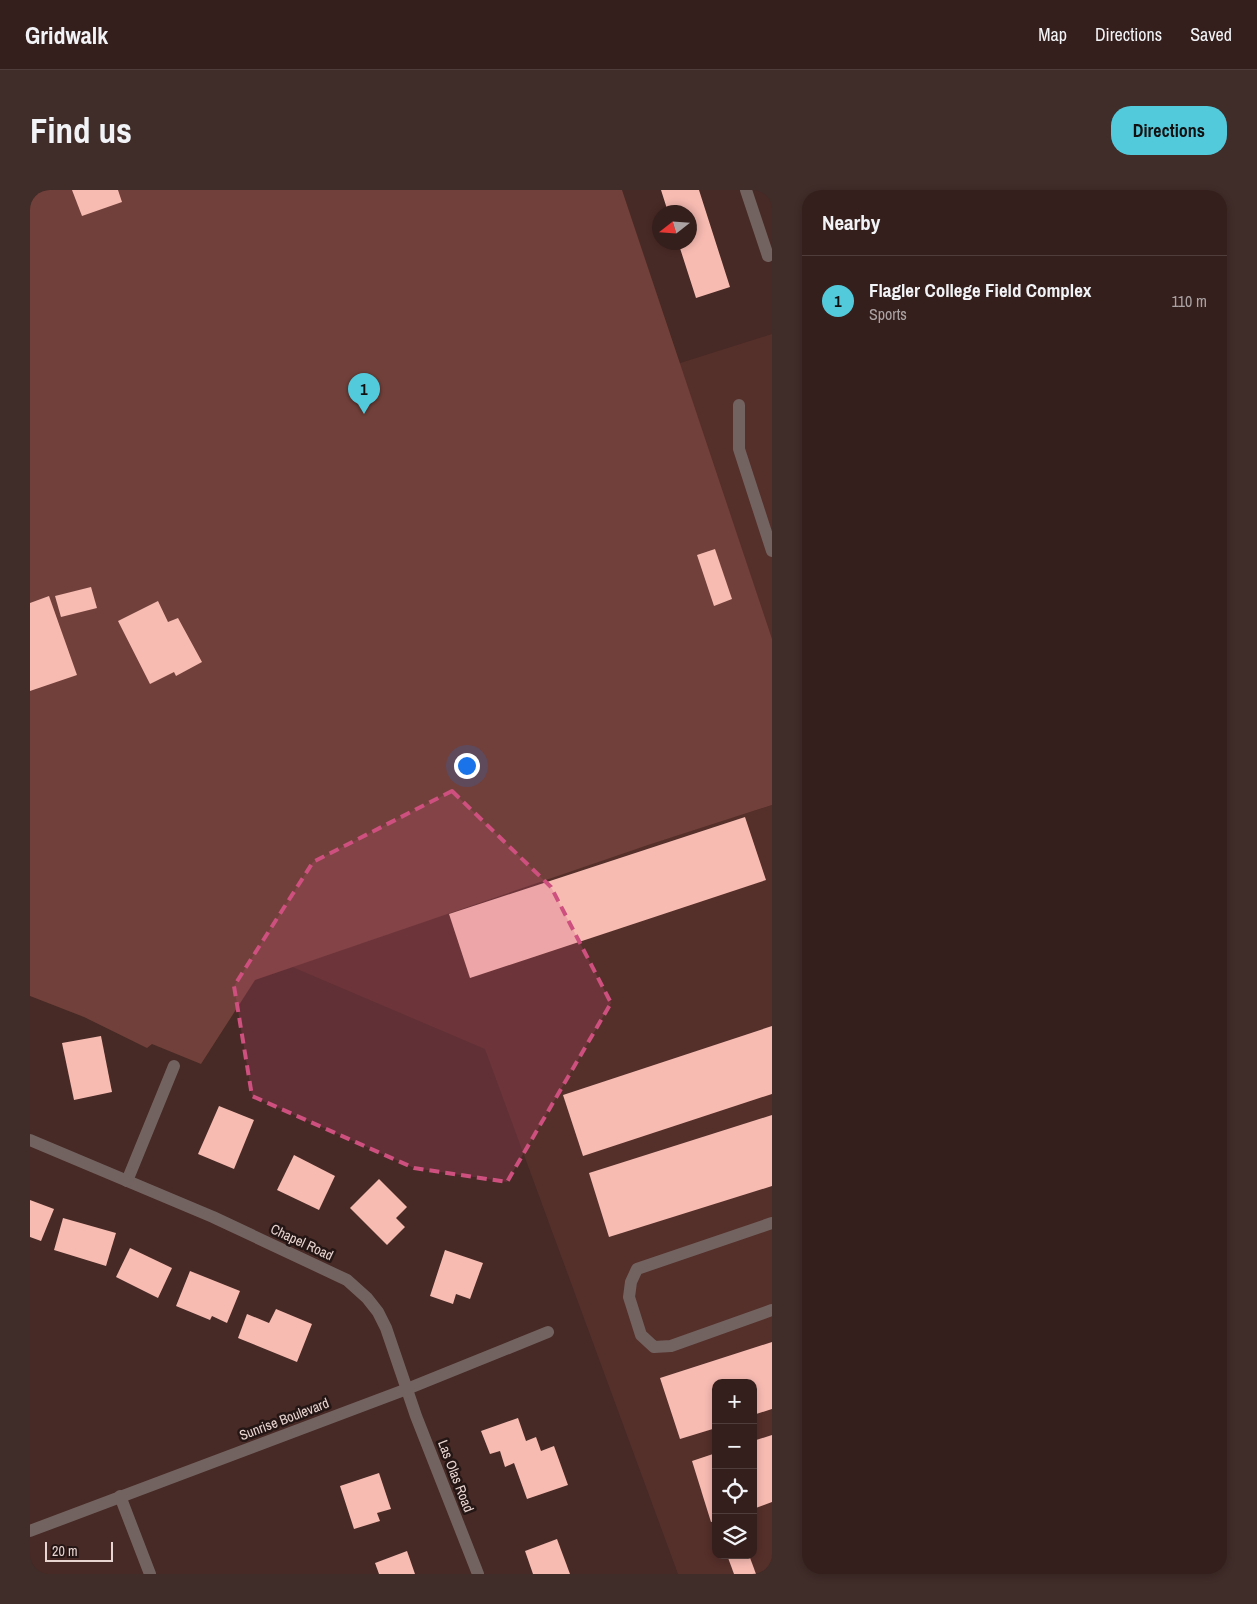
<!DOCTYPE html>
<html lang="en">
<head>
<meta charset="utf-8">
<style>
  :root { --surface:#351f1c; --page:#402c29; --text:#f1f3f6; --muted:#aaa2a3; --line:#4f3d3b; --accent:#53cadc }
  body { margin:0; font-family:"Archivo Narrow",sans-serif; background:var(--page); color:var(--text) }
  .controls { position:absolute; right:15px; bottom:15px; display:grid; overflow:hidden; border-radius:10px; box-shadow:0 2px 8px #0003 }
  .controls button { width:45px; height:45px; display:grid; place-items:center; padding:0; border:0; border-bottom:1px solid var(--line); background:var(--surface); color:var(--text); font:25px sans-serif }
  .compass { position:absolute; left:622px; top:15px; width:45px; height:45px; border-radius:50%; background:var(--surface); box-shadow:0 2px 8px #0003; rotate:253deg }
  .scale { position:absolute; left:15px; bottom:12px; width:68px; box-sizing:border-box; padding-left:5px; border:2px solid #e8d4d0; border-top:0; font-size:14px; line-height:18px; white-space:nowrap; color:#e8d4d0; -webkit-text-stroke:4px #241614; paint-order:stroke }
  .you { position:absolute; left:436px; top:575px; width:18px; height:18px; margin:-12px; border:4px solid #fff; border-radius:50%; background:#1a73e8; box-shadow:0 0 0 8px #1a73e833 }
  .badge { display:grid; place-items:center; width:32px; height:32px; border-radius:50%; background:var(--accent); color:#111; font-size:16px; font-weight:700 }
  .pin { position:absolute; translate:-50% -41px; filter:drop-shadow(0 1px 2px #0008) }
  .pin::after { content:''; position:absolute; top:26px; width:18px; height:15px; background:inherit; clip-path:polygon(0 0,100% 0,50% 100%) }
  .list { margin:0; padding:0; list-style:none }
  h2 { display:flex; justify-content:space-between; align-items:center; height:65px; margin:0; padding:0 20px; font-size:21px }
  h2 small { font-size:16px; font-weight:400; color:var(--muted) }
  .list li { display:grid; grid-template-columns:32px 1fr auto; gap:15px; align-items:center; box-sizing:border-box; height:90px; padding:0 20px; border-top:1px solid var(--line) }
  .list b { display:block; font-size:19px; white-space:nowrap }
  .list p { margin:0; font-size:16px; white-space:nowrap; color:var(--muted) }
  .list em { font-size:16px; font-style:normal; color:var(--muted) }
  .icon { flex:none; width:28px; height:28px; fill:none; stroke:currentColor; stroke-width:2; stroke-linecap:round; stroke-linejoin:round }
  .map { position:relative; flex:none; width:742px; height:1384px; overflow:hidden; border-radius:20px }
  header { display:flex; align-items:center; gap:30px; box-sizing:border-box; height:70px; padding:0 25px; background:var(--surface); border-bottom:1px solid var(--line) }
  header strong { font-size:24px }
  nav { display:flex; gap:28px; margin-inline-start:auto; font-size:18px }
  .intro { display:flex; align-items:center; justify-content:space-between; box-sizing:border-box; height:120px; padding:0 30px }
  h1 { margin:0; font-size:35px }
  .button { padding:12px 22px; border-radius:20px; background:var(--accent); color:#111; font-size:18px; font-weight:700 }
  main { display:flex; gap:30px; padding:0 30px }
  aside { flex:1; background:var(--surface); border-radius:20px; box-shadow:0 2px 8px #0003 }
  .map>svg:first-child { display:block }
  .built { fill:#552f2a; fill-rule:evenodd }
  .green { fill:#71403a }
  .building { fill:#f7bbb2 }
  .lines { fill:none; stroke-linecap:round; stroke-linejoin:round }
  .lane { stroke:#736360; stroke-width:12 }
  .street { stroke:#736360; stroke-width:12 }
  .marked { fill:#cd507e; fill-opacity:0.2; stroke:#cd507e; stroke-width:4; stroke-dasharray:10 6; stroke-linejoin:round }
  .labels { text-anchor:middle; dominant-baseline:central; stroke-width:5; stroke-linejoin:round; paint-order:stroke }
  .street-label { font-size:14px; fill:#e8d4d0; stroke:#241614 }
</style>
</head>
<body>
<header>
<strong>Gridwalk</strong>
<nav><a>Map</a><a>Directions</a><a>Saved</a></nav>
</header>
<div class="intro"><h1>Find us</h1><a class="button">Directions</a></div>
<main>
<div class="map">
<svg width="742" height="1384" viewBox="0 0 742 1384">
  <rect width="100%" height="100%" fill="#472925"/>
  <g class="built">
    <polygon points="742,144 742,481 647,174"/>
    <path d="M742,615v769h-94l-193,-525 -202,-86 22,-9zM686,1193h37v172h-37z"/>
  </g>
  <polygon class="green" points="0,0 592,0 742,449 742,615 618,655 225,790 171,874 122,854 117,858 54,827 0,806"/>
  <g class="building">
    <polygon points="42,0 88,0 92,12 52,26"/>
    <polygon points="631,0 669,0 700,97 666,108 648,52 660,52 660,22 638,22"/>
    <polygon points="685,359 702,409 684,416 667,365"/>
    <polygon points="61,397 67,418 31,427 25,406"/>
    <polygon points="19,406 47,485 0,501 0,413"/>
    <polygon points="128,411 138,432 148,428 172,472 146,486 144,482 120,494 88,431"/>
    <polygon points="715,627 736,690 440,788 419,724"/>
    <polygon points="742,836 742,904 553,966 533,905"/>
    <polygon points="71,846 82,902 44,910 32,853"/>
    <polygon points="189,916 224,930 204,979 168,964"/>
    <polygon points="742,925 742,996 579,1047 559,983"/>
    <polygon points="264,965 305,986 289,1020 247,1000"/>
    <polygon points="349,989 377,1017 366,1028 375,1037 357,1055 320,1018"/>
    <polygon points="0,1010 24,1019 11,1051 0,1047"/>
    <polygon points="33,1028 86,1043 76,1076 24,1060"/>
    <polygon points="100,1058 142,1078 128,1108 86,1087"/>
    <polygon points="415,1060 453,1073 440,1109 426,1104 423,1114 400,1106"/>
    <polygon points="160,1081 210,1101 197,1133 182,1126 180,1130 146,1116"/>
    <polygon points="246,1119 282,1134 267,1172 208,1148 217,1124 239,1133"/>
    <polygon points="742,1152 742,1219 723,1225 723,1193 686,1193 686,1238 650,1249 630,1188"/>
    <polygon points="488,1228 496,1251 506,1247 511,1261 524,1256 538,1295 497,1309 484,1273 475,1277 470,1261 460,1264 451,1241"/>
    <polygon points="742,1245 742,1312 723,1319 723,1251"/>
    <polygon points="686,1263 686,1331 681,1332 662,1271"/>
    <polygon points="349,1283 361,1319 347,1323 350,1331 324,1339 310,1296"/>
    <polygon points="527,1349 540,1384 503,1384 495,1361"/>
    <polygon points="377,1361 385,1384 349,1384 345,1373"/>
    <polygon points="697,1365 719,1365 726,1384 704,1384"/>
  </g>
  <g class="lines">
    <g class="lane">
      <polyline points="716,0 738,66"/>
      <polyline points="709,215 709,259 742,361"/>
      <polyline points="742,1033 607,1079 601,1092 599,1107 611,1145 624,1157 641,1156 742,1120"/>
      <polyline points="90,1306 120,1384"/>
    </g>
    <g class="street">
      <polyline points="0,950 183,1027 317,1090 337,1108 348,1122 356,1138 386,1226 448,1384"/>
      <polyline points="97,991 144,876"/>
      <polyline points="0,1341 377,1199 518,1142"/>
    </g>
  </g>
  <path class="marked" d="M422,601l99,96 60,116 -104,179 -93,-14 -162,-72 -18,-110 79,-124z"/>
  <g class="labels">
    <g class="street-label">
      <text transform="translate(272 1052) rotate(25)">Chapel Road</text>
      <text transform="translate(254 1229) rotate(-21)">Sunrise Boulevard</text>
      <text transform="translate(426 1286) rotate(69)">Las Olas Road</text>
    </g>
  </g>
</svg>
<div class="controls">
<button>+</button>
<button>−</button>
<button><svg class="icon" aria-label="locate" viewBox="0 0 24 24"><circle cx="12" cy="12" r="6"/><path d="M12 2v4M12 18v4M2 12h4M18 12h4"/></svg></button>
<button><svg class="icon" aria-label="layers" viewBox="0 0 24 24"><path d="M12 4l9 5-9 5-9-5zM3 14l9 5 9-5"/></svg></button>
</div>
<svg class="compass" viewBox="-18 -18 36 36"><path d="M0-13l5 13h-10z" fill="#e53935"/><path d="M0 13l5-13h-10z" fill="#aaa2a3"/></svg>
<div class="scale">20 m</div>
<div class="you"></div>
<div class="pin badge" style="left:334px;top:224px">1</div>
</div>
<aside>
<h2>Nearby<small></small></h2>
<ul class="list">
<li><span class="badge">1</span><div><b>Flagler College Field Complex</b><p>Sports</p></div><em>110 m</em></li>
</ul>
</aside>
</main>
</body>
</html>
